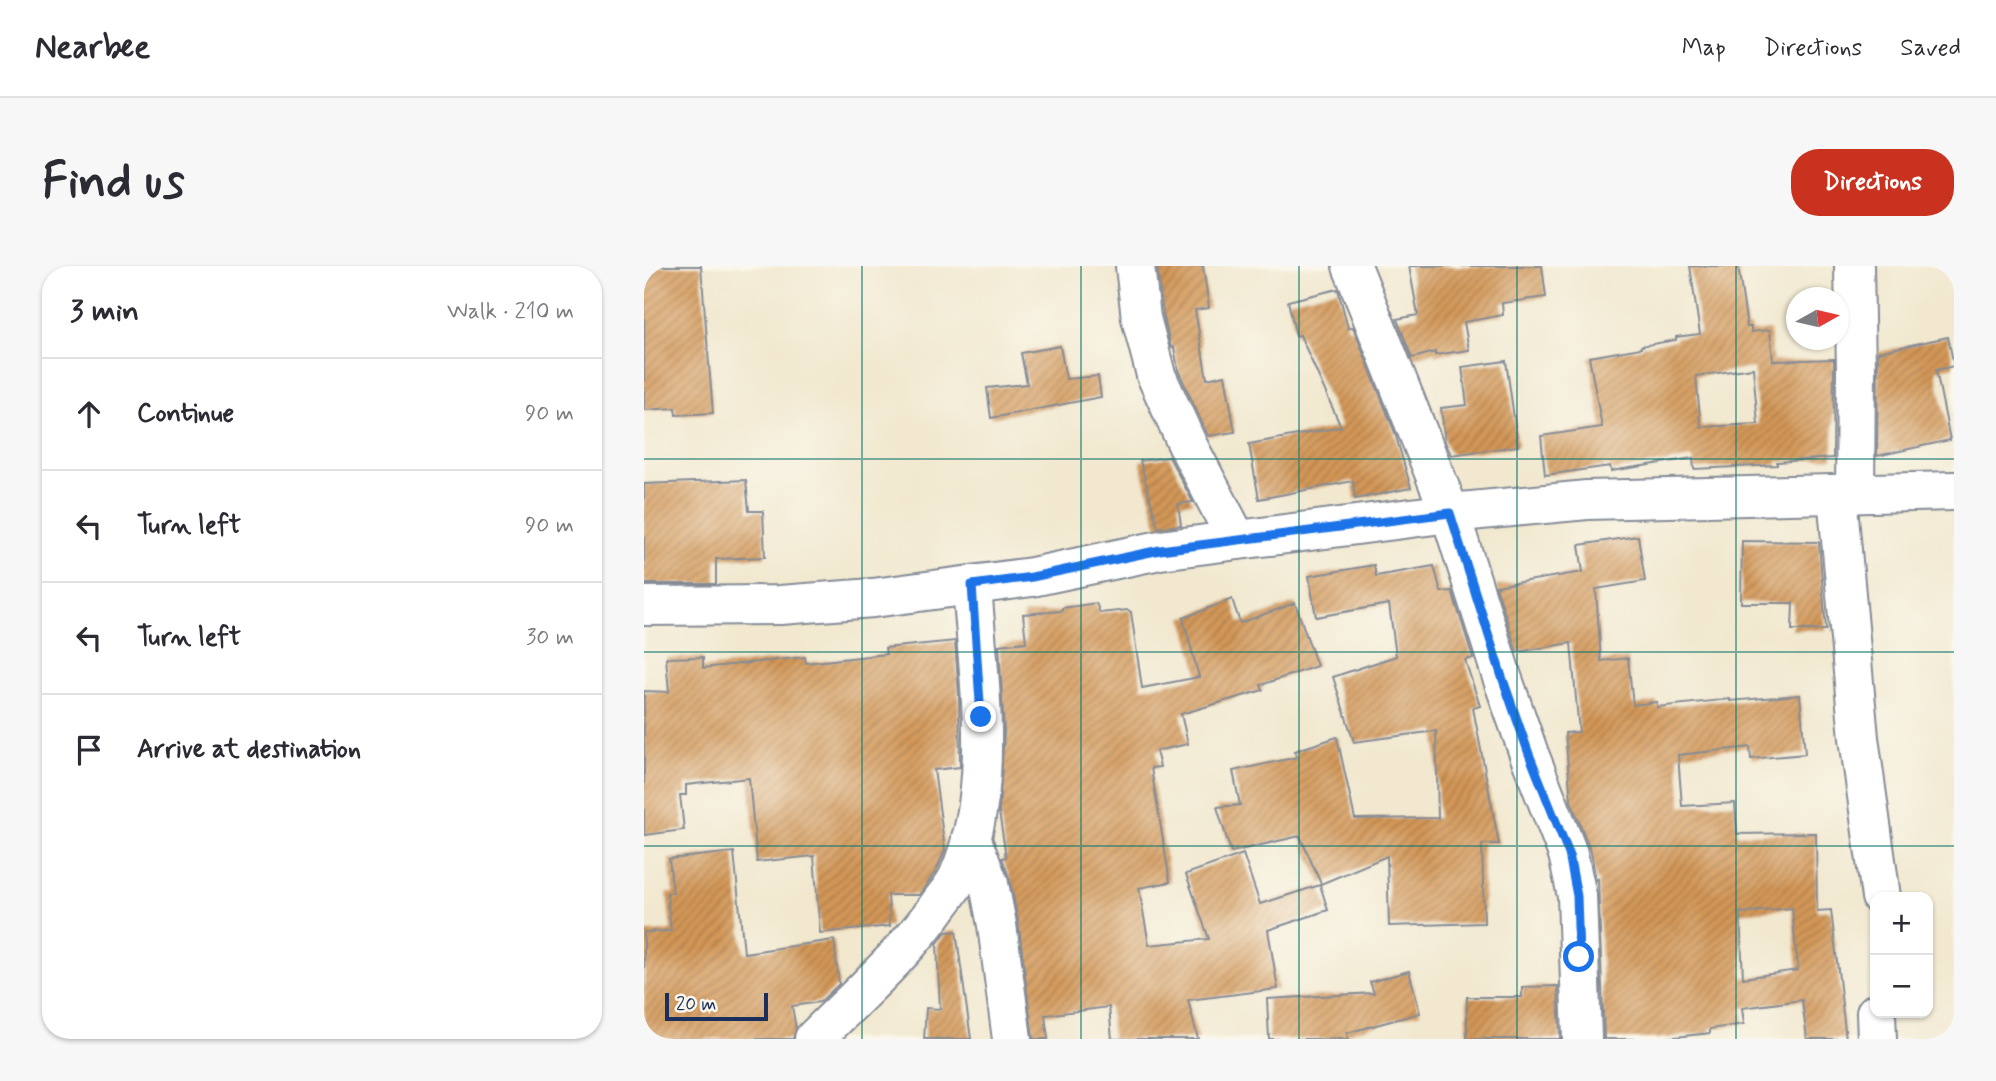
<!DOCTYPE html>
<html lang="en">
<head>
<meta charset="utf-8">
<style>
  :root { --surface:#fff; --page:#f7f7f7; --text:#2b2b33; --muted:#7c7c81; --line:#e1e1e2; --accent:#c8321e }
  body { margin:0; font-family:Mynerve,sans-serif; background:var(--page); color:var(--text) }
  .controls { position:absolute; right:21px; bottom:21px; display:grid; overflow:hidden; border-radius:14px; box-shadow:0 2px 5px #0004 }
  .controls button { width:63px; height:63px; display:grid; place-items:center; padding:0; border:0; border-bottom:2px solid var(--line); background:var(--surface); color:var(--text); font:35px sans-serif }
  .compass { position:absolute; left:1142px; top:21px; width:63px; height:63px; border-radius:50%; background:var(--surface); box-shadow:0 2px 5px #0004; rotate:82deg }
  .scale { position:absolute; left:21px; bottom:18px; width:103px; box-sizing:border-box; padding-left:7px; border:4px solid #1b2f5e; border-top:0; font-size:19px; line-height:24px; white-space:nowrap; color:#1b2f5e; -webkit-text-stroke:5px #fbf7ec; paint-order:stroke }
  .stop { position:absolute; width:21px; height:21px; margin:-16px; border:5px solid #1a73e8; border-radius:50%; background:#fff }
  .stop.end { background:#1a73e8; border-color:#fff; box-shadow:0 2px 7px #0008 }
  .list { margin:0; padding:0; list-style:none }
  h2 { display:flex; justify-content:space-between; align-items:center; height:91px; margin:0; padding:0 28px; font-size:30px }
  h2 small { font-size:23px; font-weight:400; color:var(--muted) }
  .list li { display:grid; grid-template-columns:46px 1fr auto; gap:21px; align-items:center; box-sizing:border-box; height:112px; padding:0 28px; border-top:2px solid var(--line) }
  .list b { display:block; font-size:26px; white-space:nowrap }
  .list em { font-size:23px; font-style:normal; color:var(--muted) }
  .icon { flex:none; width:38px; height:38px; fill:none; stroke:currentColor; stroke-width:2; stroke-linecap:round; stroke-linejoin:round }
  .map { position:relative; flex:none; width:1310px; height:773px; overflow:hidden; border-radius:28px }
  header { display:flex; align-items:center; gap:42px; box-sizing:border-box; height:98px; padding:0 35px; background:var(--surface); border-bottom:2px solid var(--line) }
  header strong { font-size:33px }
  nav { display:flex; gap:38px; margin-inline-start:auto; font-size:24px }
  .intro { display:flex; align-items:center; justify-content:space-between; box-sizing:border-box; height:168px; padding:0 42px }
  h1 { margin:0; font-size:49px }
  .button { padding:18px 32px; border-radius:28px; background:var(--accent); color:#fff; font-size:24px; font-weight:700 }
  main { display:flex; gap:42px; padding:0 42px }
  aside { flex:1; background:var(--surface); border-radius:28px; box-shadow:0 2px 5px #0004 }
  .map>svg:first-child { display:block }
  .building { fill:url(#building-hatch); fill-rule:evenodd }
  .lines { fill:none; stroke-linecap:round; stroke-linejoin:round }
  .minor-casing { stroke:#868c96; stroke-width:42 }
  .minor { stroke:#fff; stroke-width:38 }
  .route { stroke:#1a73e8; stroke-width:9 }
  .grid { fill:none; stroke:#0f766e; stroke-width:2; stroke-opacity:0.55 }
</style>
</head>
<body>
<header>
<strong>Nearbee</strong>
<nav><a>Map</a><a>Directions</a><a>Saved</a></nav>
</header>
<div class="intro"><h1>Find us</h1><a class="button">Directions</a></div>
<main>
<aside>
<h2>3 min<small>Walk · 210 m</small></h2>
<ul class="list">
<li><svg class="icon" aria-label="ahead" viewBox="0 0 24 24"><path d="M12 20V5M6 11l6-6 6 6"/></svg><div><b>Continue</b></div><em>90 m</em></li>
<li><svg class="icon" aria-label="left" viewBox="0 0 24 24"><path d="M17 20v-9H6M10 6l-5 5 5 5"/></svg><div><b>Turn left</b></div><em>90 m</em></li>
<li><svg class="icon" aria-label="left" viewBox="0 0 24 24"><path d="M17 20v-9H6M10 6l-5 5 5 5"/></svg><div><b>Turn left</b></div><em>30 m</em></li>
<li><svg class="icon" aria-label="arrive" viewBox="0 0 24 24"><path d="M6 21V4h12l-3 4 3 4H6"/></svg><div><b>Arrive at destination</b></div></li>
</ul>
</aside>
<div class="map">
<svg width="1310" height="773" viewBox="0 0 1310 773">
  <defs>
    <pattern id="building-hatch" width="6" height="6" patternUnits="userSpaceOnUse" patternTransform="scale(1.75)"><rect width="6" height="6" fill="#d39757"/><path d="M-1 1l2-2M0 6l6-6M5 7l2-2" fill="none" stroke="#aa7c4b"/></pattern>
  </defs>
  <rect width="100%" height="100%" fill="#fbf7ec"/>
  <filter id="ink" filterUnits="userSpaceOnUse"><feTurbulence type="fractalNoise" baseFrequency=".0143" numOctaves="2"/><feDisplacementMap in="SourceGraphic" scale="14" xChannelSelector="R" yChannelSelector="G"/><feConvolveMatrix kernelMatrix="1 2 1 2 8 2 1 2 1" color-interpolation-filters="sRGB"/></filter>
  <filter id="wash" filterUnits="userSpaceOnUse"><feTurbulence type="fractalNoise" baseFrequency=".00686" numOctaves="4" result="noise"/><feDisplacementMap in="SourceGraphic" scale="28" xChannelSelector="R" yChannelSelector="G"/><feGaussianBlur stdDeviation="1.57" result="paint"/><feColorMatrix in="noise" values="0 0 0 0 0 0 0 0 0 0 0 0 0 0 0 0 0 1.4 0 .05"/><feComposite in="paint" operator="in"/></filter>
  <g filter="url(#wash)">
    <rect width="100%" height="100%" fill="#f1e8cf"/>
    <g id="blocks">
      <g class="building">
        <polygon points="0,0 57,0 69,147 32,149 31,142 0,144"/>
        <polygon points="513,0 559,0 565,42 551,44 563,113 581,109 591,166 564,170 534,104 530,81 527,82 519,48"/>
        <polygon points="765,0 898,0 902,31 858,37 859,49 820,56 825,84 791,89 791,86 768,92 753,53 774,49"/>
        <path d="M1046,0h48l9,61h4v5l19,-2 3,31 61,-2 -1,99 -56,4v3l-83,4 -1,-11 -82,13 -1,-5 -65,9 -4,-39 61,-9 -13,-70 52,-9v-2l35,-6v-3l24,-3zM1109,102l5,56 -57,3 -5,-51z"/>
        <polygon points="694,23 704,62 709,61 751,167 767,222 711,233 709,215 615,233 605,178 697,161 656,69 652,70 644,35"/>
        <polygon points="1304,71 1310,100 1292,104 1306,174 1233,190 1234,86"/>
        <polygon points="416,80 422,113 454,110 457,131 347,152 343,122 383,118 377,87"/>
        <polygon points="862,95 874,180 807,189 801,176 797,142 823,139 818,101"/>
        <polygon points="525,191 549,236 534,238 537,259 514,262 496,195"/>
        <polygon points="102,214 105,245 119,245 121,291 72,293 72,318 0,318 0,218"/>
        <path d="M994,270l7,45 -49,8 5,72 27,-3 5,47 24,-3v5l73,-8v2l70,-6 5,59 -54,5 -1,-12 -72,8 4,51 53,-3 2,31 79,-1 1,78 14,-1 15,129h-39l-5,-39 -60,8 2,16 -34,5v4l-53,6h-53l-6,-160 -2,1 -5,-28 -20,-51 -6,-68 14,-1 -8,-89 -54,9 -21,-66 87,-14 -4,-27zM1148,642l6,62 -55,8 -3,-65z"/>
        <polygon points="1098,275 1175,276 1182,364 1148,364 1149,337 1097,337"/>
        <polygon points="730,299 732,310 790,300 797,326 808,325 829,392 821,394 836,440 829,442 855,578 838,578 840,657 745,660 743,590 677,618 656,570 587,586 573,541 596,539 589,505 653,491 651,485 693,471 711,553 794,552 792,465 710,476 689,411 752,390 745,338 672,351 665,310"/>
        <polygon points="588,333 596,357 651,337 673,400 617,419 619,424 537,448 544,478 512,485 516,501 507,502 526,616 495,622 505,679 565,673 542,608 599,588 616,638 676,619 684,644 624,664 634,723 544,734 554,773 468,773 465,741 401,749 404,773 389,773 374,655 366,614 358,592 362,591 355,546 360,465 355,379 382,376 379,348 418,345 418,342 452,337 456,347 484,344 487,346 498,422 555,411 539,352"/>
        <polygon points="311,375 315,429 316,501 290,504 301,584 292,605 275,629 244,629 246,660 176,667 170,590 113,596 105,512 42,519 42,529 36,529 40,564 0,569 0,425 25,426 22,392 59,391 59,402 161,391 162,397 242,388 241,382"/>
        <polygon points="90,586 100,687 190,674 195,718 176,736 148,740 152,763 149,773 0,773 0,666 27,665 23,627 29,627 25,593"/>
        <polygon points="312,665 327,773 280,773 282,742 296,743 293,678 302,666"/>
        <polygon points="765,705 776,747 703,767 704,773 625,773 623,733 730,727 726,716"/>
        <polygon points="914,720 916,773 823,773 823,731 878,731 878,721"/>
      </g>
    </g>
  </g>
  <g filter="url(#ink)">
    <use href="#blocks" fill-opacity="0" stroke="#868c96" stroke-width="2"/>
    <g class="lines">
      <defs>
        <g id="minor">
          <polyline points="491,0 497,52 512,109 544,180 593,274"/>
          <polyline points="708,0 806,247 857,408 885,488 924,588 933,630 938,773"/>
          <polyline points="1210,0 1212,104 1211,228"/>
          <polyline points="1193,229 1215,472 1237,631"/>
          <polyline points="0,340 136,339 229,332 388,311 516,284 806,247 943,234 1310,225"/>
          <polyline points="327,572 345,618 353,659 368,773"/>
          <polyline points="1232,747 1233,773"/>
          <path d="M170,773c44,-44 92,-86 127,-137 6,-8 14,-17 18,-27 38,-86 19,-199 13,-290"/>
        </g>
      </defs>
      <use href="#minor" class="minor-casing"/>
      <use href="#minor" class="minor"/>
    </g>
  </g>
  <g class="lines" filter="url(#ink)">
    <polyline class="route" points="337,451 328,319 388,311 516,284 806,247 857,408 885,488 925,588 933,630 935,691"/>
  </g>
  <path class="grid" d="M218,0v773M437,0v773M655,0v773M873,0v773M1092,0v773M0,193h1310M0,386h1310M0,580h1310"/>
</svg>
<div class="controls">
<button>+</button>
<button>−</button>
</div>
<svg class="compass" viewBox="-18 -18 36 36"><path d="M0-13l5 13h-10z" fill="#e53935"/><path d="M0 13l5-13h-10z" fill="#7c7c81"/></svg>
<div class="scale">20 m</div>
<div class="stop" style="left:935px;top:691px"></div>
<div class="stop end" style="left:337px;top:451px"></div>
</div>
</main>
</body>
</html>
